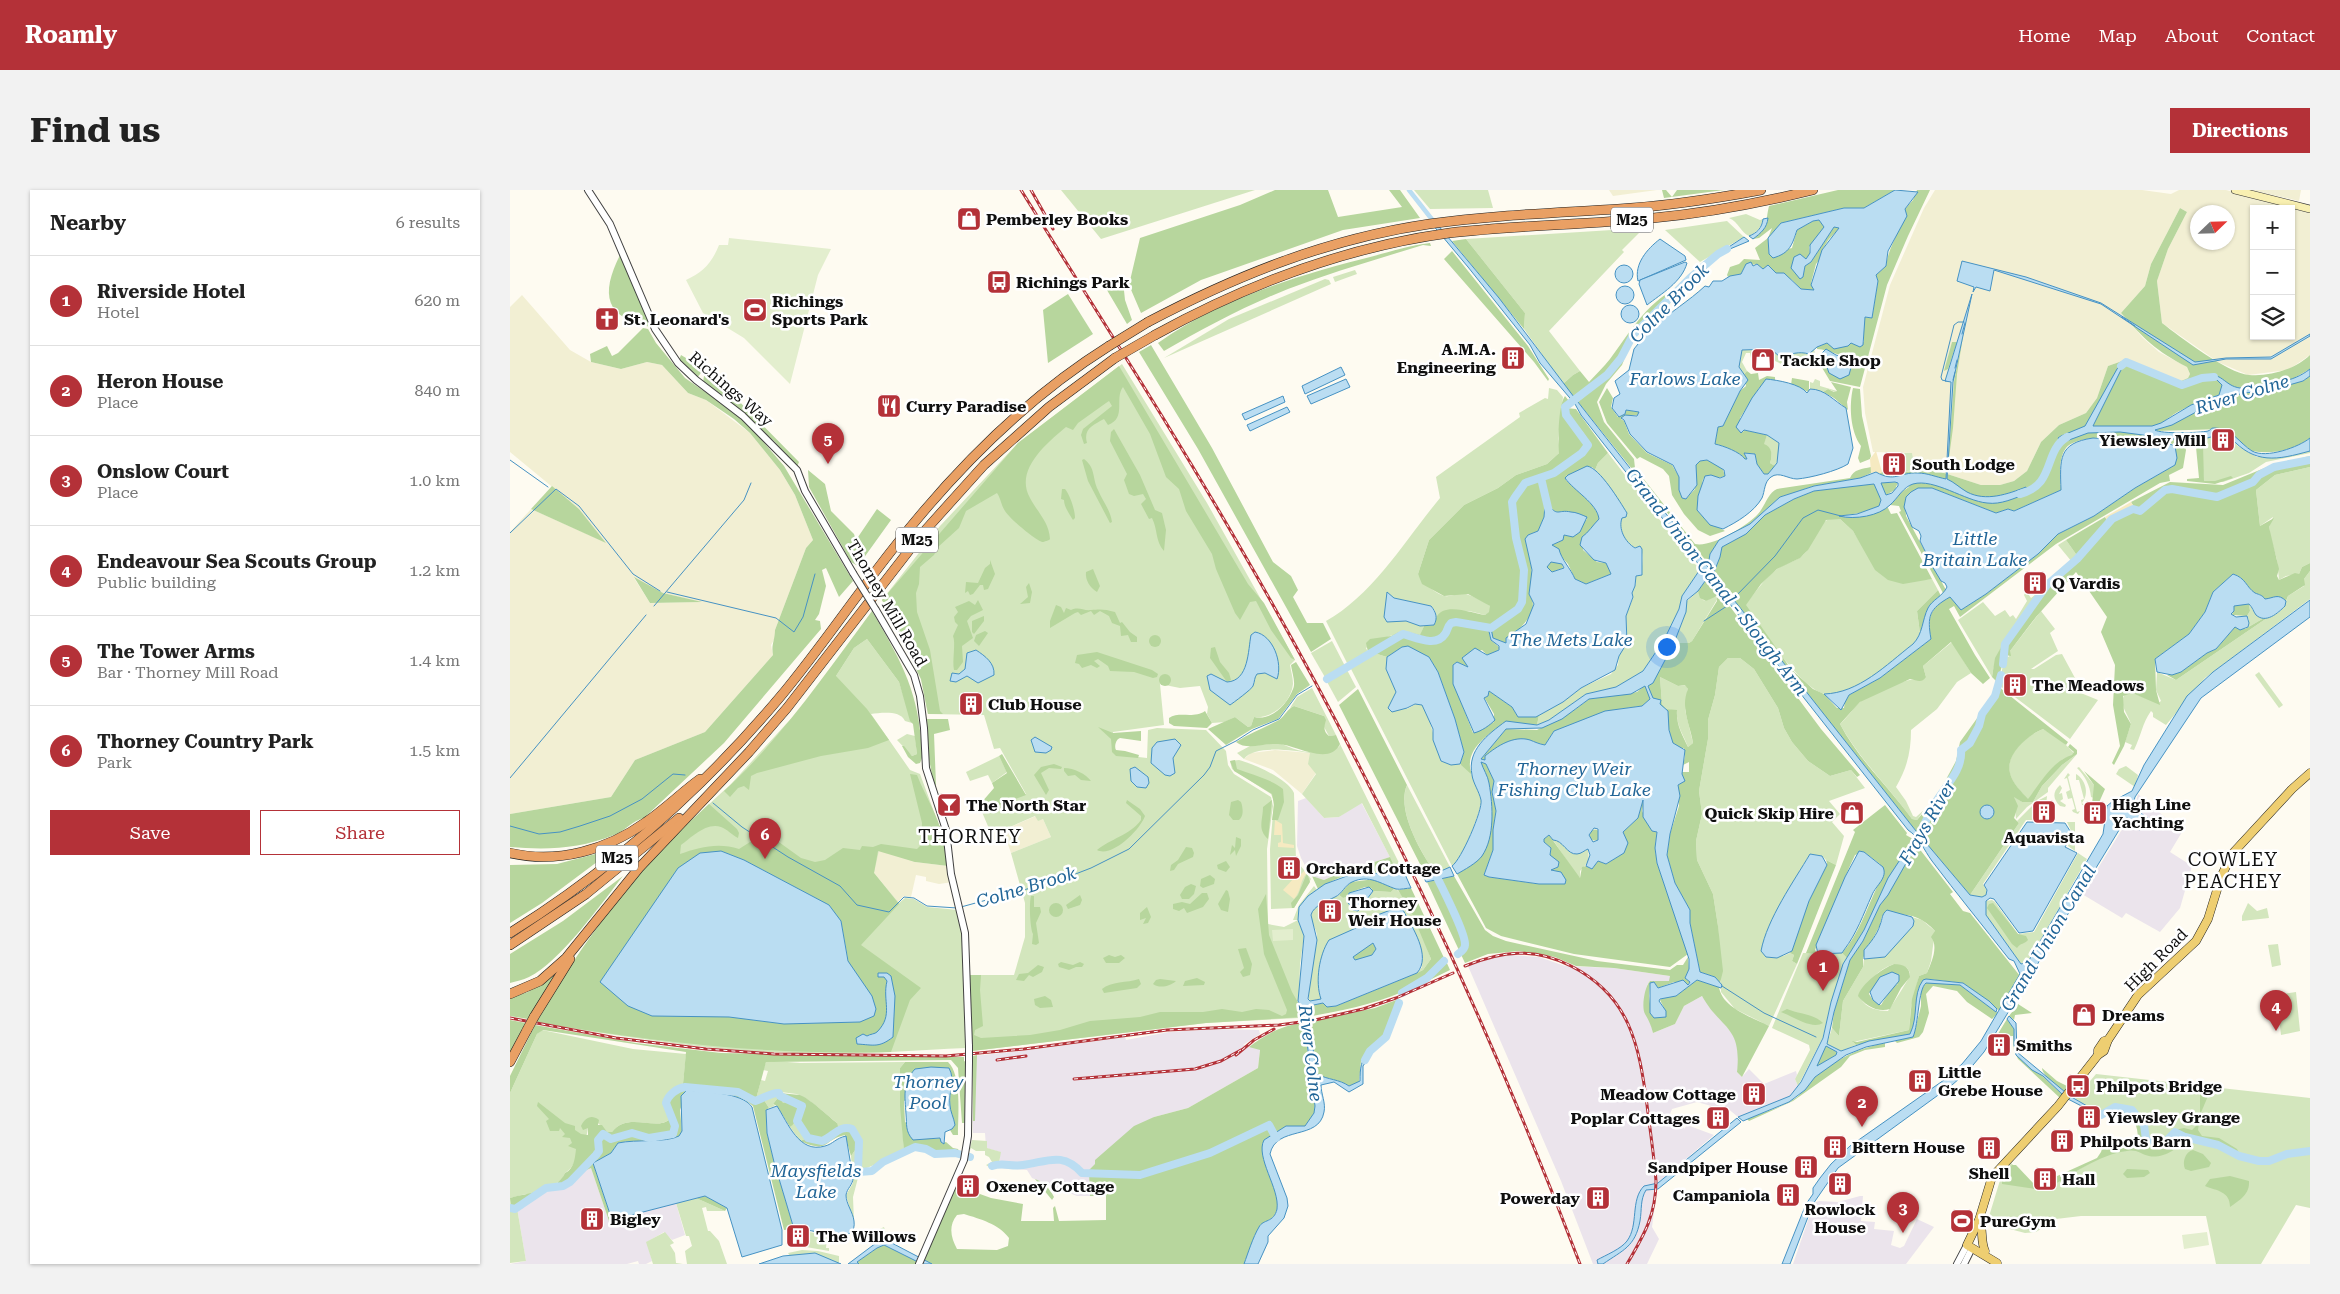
<!DOCTYPE html>
<html lang="en">
<head>
<meta charset="utf-8">
<style>
  :root { --surface:#fff; --page:#f2f2f2; --text:#222; --muted:#767676; --line:#e0e0e0; --accent:#b43138 }
  body { margin:0; font-family:"Roboto Serif",serif; background:var(--page); color:var(--text) }
  .controls { position:absolute; right:15px; top:15px; display:grid; overflow:hidden; border-radius:0px; box-shadow:0 1px 4px #0004 }
  .controls button { width:45px; height:45px; display:grid; place-items:center; padding:0; border:0; border-bottom:1px solid var(--line); background:var(--surface); color:var(--text); font:25px sans-serif }
  .compass { position:absolute; left:1680px; top:15px; width:45px; height:45px; border-radius:50%; background:var(--surface); box-shadow:0 1px 4px #0004; rotate:67deg }
  .you { position:absolute; left:1156px; top:456px; width:18px; height:18px; margin:-12px; border:4px solid #fff; border-radius:50%; background:#1a73e8; box-shadow:0 0 0 8px #1a73e833 }
  .badge { display:grid; place-items:center; width:32px; height:32px; border-radius:50%; background:var(--accent); color:#fff; font-size:16px; font-weight:700 }
  .pin { position:absolute; translate:-50% -41px; filter:drop-shadow(0 1px 2px #0008) }
  .pin::after { content:''; position:absolute; top:26px; width:18px; height:15px; background:inherit; clip-path:polygon(0 0,100% 0,50% 100%) }
  .list { margin:0; padding:0; list-style:none }
  h2 { display:flex; justify-content:space-between; align-items:center; height:65px; margin:0; padding:0 20px; font-size:21px }
  h2 small { font-size:16px; font-weight:400; color:var(--muted) }
  .list li { display:grid; grid-template-columns:32px 1fr auto; gap:15px; align-items:center; box-sizing:border-box; height:90px; padding:0 20px; border-top:1px solid var(--line) }
  .list b { display:block; font-size:19px; white-space:nowrap }
  .list p { margin:0; font-size:16px; white-space:nowrap; color:var(--muted) }
  .list em { font-size:16px; font-style:normal; color:var(--muted) }
  .actions { display:flex; gap:10px; padding:15px 20px }
  .actions a { flex:1; padding:11px 0; border:1px solid var(--accent); border-radius:0px; text-align:center; font-size:18px; color:var(--accent) }
  .actions .main { background:var(--accent); color:#fff }
  .icon { flex:none; width:28px; height:28px; fill:none; stroke:currentColor; stroke-width:2; stroke-linecap:round; stroke-linejoin:round }
  .map { position:relative; flex:none; width:1800px; height:1074px; overflow:hidden; border-radius:0px }
  header { display:flex; align-items:center; gap:30px; box-sizing:border-box; height:70px; padding:0 25px; background:var(--accent); color:#fff }
  header strong { font-size:24px }
  nav { display:flex; gap:28px; margin-inline-start:auto; font-size:18px }
  .intro { display:flex; align-items:center; justify-content:space-between; box-sizing:border-box; height:120px; padding:0 30px }
  h1 { margin:0; font-size:35px }
  .button { padding:12px 22px; border-radius:0px; background:var(--accent); color:#fff; font-size:18px; font-weight:700 }
  main { display:flex; gap:30px; padding:0 30px }
  aside { flex:1; background:var(--surface); border-radius:0px; box-shadow:0 1px 4px #0004 }
  .map>svg:first-child { display:block }
  .industrial { fill:#ebe4ec }
  .farmland { fill:#f2efd3; fill-rule:evenodd }
  .green { fill:#d3e6bd; fill-rule:evenodd }
  .forest { fill:#b7d69d; fill-rule:evenodd }
  .sand { fill:#f6eac1 }
  .pitch { fill:#e3eece }
  .water { fill:#baddf2; stroke:#4692c3; fill-rule:evenodd }
  .lines { fill:none; stroke-linecap:round; stroke-linejoin:round }
  .stream { stroke:#4692c3; stroke-width:1 }
  .canal { stroke:#baddf2; stroke-width:4.5 }
  .river { stroke:#baddf2; stroke-width:8 }
  .tertiary-casing { stroke:#424242; stroke-width:8 }
  .secondary-casing { stroke:#313131; stroke-width:8 }
  .primary-casing { stroke:#202020; stroke-width:9 }
  .motorway-casing { stroke:#202020; stroke-width:10 }
  .tertiary { stroke:#fff; stroke-width:6 }
  .secondary { stroke:#f9f0b1; stroke-width:7 }
  .primary { stroke:#eece71; stroke-width:8 }
  .motorway { stroke:#e9a064; stroke-width:9 }
  .rail-casing { stroke:#b43138; stroke-width:3 }
  .rail { stroke:#fff; stroke-width:1; stroke-dasharray:4; stroke-linecap:butt }
  .tertiary-bridge-casing { stroke:#424242; stroke-width:8; stroke-linecap:butt }
  .motorway-bridge-casing { stroke:#202020; stroke-width:10; stroke-linecap:butt }
  .tertiary-bridge { stroke:#fff; stroke-width:6 }
  .motorway-bridge { stroke:#e9a064; stroke-width:9 }
  .labels { text-anchor:middle; dominant-baseline:central; stroke-width:5; stroke-linejoin:round; paint-order:stroke }
  .shield { fill:#fff; stroke:#575757; stroke-width:1 }
  .shield-label { font-size:15px; font-weight:bold; fill:#0f0f0f }
  .poi-label { font-size:16px; font-weight:bold; fill:#0f0f0f; stroke:#fff; text-anchor:start }
  .street-label { font-size:16px; fill:#0f0f0f; stroke:#fff }
  .water-label { font-size:18px; font-style:italic; fill:#216597; stroke:#fff }
  .quarter-label { font-size:19px; letter-spacing:1px; fill:#0f0f0f; stroke:#fff }
</style>
</head>
<body>
<header>
<strong>Roamly</strong>
<nav><a>Home</a><a>Map</a><a>About</a><a>Contact</a></nav>
</header>
<div class="intro"><h1>Find us</h1><a class="button">Directions</a></div>
<main>
<aside>
<h2>Nearby<small>6 results</small></h2>
<ul class="list">
<li><span class="badge">1</span><div><b>Riverside Hotel</b><p>Hotel</p></div><em>620 m</em></li>
<li><span class="badge">2</span><div><b>Heron House</b><p>Place</p></div><em>840 m</em></li>
<li><span class="badge">3</span><div><b>Onslow Court</b><p>Place</p></div><em>1.0 km</em></li>
<li><span class="badge">4</span><div><b>Endeavour Sea Scouts Group</b><p>Public building</p></div><em>1.2 km</em></li>
<li><span class="badge">5</span><div><b>The Tower Arms</b><p>Bar · Thorney Mill Road</p></div><em>1.4 km</em></li>
<li><span class="badge">6</span><div><b>Thorney Country Park</b><p>Park</p></div><em>1.5 km</em></li>
</ul>
<div class="actions"><a class="main">Save</a><a>Share</a></div>
</aside>
<div class="map">
<svg width="1800" height="1074" viewBox="0 0 1800 1074">
  <rect width="100%" height="100%" fill="#fefbf1"/>
  <g class="industrial">
    <polygon points="1628,604 1672,642 1660,662 1682,676 1670,718 1650,742 1616,723 1612,728 1572,704 1624,620"/>
    <polygon points="796,608 814,628 829,627 851,612 880,667 830,683 814,690 801,686 791,668 787,656 788,611"/>
    <polygon points="1001,765 1029,767 1055,776 1104,778 1160,786 1160,791 1140,791 1137,795 1135,823 1140,829 1143,843 1165,834 1174,816 1192,806 1226,848 1229,870 1227,882 1232,887 1216,905 1239,879 1254,894 1286,881 1287,885 1285,889 1288,896 1280,906 1228,927 1216,917 1213,909 1212,919 1187,912 1162,919 1156,934 1174,937 1174,939 1177,935 1204,945 1148,993 1142,1037 1149,1049 1137,1074 1083,1074 1051,991 958,776 981,767"/>
    <polygon points="707,839 749,840 750,844 733,855 750,859 748,878 678,918 644,927 579,980 580,1006 567,1006 522,988 517,980 489,978 490,962 476,958 475,943 463,943 463,866 511,861 615,847 616,850 659,842"/>
    <polygon points="81,978 99,1031 166,1013 175,1045 162,1050 154,1042 137,1052 142,1071 136,1074 129,1074 128,1071 117,1074 0,1074 16,1071 7,1018 36,998 53,996 68,984"/>
    <polygon points="1350,1006 1353,1006 1351,1031 1365,1032 1364,1039 1384,1041 1381,1055 1390,1058 1394,1056 1407,1029 1424,1037 1396,1074 1283,1074 1304,1013 1309,1011 1328,1012"/>
  </g>
  <g class="farmland">
    <polygon points="1099,0 1147,0 1103,6"/>
    <path d="M1425,0h207l29,4 8,-4h47l84,23v142l-22,15 -40,5 -30,-13 -56,-39 -5,-42 11,-32 19,-37 -7,-4 -29,56 -6,22 -24,27 22,25 16,14 28,15 3,7 -2,4 -9,4 -54,-22 -17,6 -11,32 -11,15 -27,12 -18,17 -14,29 -13,10 -14,4h-19l-43,-14 -22,-1 -4,-17 -39,-1 -8,-39 -2,-26 27,-102 34,-77zM1744,19h37v127h-37zM1688,22h30v30h-30z"/>
    <polygon points="1741,0 1791,0 1789,11"/>
    <path d="M12,105l48,55 21,12 30,7 26,-7 15,3 26,28 18,7 44,33 30,37 15,25 18,45 -7,8 -31,82v8l-4,7 2,10 -68,77 -70,28 -24,37 -101,17v-282l21,-23 74,33 -26,-33 -69,-57v-145zM124,388l29,15 36,9 -49,1z"/>
    <polygon points="765,560 800,563 806,583 792,604 763,580 734,569 741,563"/>
    <polygon points="526,626 533,629 541,647 501,663 493,640"/>
    <polygon points="368,660 405,672 438,676 443,692 429,694 416,691 416,687 406,685 401,707 394,706 388,712 364,683"/>
  </g>
  <g class="green">
    <polygon points="551,0 745,0 591,49"/>
    <polygon points="904,0 978,0 983,18 920,19"/>
    <path d="M1236,24l14,6 3,-1c-2,9 -6,13 -14,17 -9,-4 -10,-14 -20,-18z"/>
    <polygon points="1217,31 1234,47 1190,72 1155,40"/>
    <polygon points="1134,38 1112,60 1114,62 1039,141 1070,181 1063,185 1053,194 1014,139 1015,123 956,49"/>
    <polygon points="845,80 847,84 825,92 823,87"/>
    <polygon points="815,89 819,90 821,94 654,168 719,129"/>
    <path d="M1261,159l9,8 8,-2 -7,4 7,8 -22,-10 -15,1 -1,-5h-4l-4,9 5,9 -3,3c-8,-7 -5,-16 -2,-24z"/>
    <polygon points="1304,159 1306,168 1283,168 1283,163"/>
    <path d="M612,174l85,139 88,157 -5,5c1,6 3,13 3,19 -2,19 -21,35 -39,33l-3,9 -3,1 -13,-10 -10,5 -13,1 -5,-9 1,-7 -8,-21 -20,2 -20,-4 4,41 -51,7 1,22 33,4 1,-28 9,-2 49,2 20,21 2,14 6,9 37,23 2,9 -6,43 1,75 16,3 14,-7 6,16 -4,28 -1,35 -1,2 -6,2 7,15 -93,5 -234,28 -2,-76h44l11,-38v-34l-14,-50 40,-16 -8,-18 -5,2 -3,-5 -32,14 -2,-3 -11,4 -8,-19 44,-18 -26,-46 -6,1 -10,-34 -56,-1 -7,-35 -39,-79 58,-74 78,-83z"/>
    <polygon points="1305,189 1310,191 1310,196 1327,201 1325,202 1318,199 1313,202 1300,199 1300,192 1303,193"/>
    <path d="M1039,198l8,2 6,7 -5,41 2,14 -13,12 -31,11 -18,13 -34,17 -35,35 -11,34c4,8 19,21 27,22 5,1 11,-2 16,-3 6,0 25,9 29,13v6l-5,3 -16,-4 -29,3 -4,4 -1,-7 -4,-5 -37,-8 8,21 11,2 11,5 -4,10c-24,-6 -33,0 -54,12l2,4 -21,11 -21,-42c47,-26 80,-82 114,-123l-4,-21 84,-60 -1,-4 26,-15 3,1z"/>
    <path d="M1257,245l12,8v13l-4,10 -5,-3c3,-9 2,-14 -7,-18z"/>
    <polygon points="1709,245 1707,251 1713,251 1714,256 1719,252 1719,247 1720,247 1728,256 1747,267 1800,261 1800,263 1756,272 1739,283 1713,292 1694,292 1690,247 1697,248"/>
    <path d="M1098,263l85,110 8,5 -19,28 -3,13 -15,31 -21,31 -27,16 -30,7 -37,26 -12,5 2,-10 24,-13 18,-14 30,-14 7,-9 1,-9 8,-17 -1,-23 7,-18 -1,-5 4,-10v-7l6,-1c-1,-11 3,-19 -2,-28h-7l-7,-5 -4,-10 -2,-10 3,-5v-10l-28,-37 3,-7z"/>
    <polygon points="1385,263 1402,263 1406,280 1389,282 1387,278 1390,277"/>
    <polygon points="1799,266 1799,269 1758,279 1757,277"/>
    <polygon points="1800,277 1800,373 1792,377 1789,384 1776,386 1769,390 1767,370 1760,345 1759,337 1763,327 1750,336 1746,300 1765,285"/>
    <path d="M1321,329h9l13,12 8,13 59,36 12,-1 6,11 -21,21 3,22 -2,6c-20,19 -64,58 -92,55 -23,-2 -68,-69 -81,-89 10,-12 19,-26 31,-35 10,-8 22,-8 30,-18 8,-10 11,-31 25,-33z"/>
    <polygon points="1556,350 1568,367 1562,372 1548,355"/>
    <path d="M1800,381v28l-105,79 -39,47 -13,-8v-4l-2,-2c-9,13 -10,25 -17,39l-4,-1 2,-4 -7,-3 6,-18c-3,-10 -13,-20 -6,-30l7,-1 26,10 3,-2 -5,-11 1,-18 19,8 91,-62c14,-4 17,-10 21,-22l16,-10v-7z"/>
    <polygon points="1188,401 1193,410 1196,411 1204,406 1208,408 1182,451 1179,453 1164,453 1176,422 1175,413"/>
    <path d="M1516,401l5,7 8,-6c-20,27 -42,51 -47,85l-34,-57 25,-18 12,14 10,-6 5,7 3,-2 3,4 11,-18 -3,-6z"/>
    <polygon points="1739,414 1744,422 1754,428 1735,439 1738,437 1739,430 1737,426 1740,421"/>
    <polygon points="1531,421 1545,439 1540,443 1548,461 1521,479 1524,479 1546,465 1552,464 1565,488 1561,499 1588,510 1560,549 1489,495 1495,465 1499,467 1500,461"/>
    <path d="M357,449l32,43 13,41 -7,-2c-5,-11 -24,-8 -34,-7l39,56 10,4 20,54 -25,34 -36,-12 -5,23 25,30 6,-5 9,1 13,8 31,3c11,45 7,92 8,138 -47,2 -94,6 -141,6 -97,-1 -193,-15 -288,-32l32,-53 46,-66 56,-64 60,-55 55,-60 50,-48 18,-28z"/>
    <polygon points="822,451 835,476 816,489 801,463"/>
    <path d="M1442,452l19,31 -14,9 -20,27 -26,21c0,22 -4,38 -15,57l10,14 7,15 3,1 8,-7 -7,10 -5,-1c-23,-32 -53,-60 -72,-95 8,-7 14,-17 21,-23 18,-14 44,-21 65,-24l-3,-11z"/>
    <path d="M864,463l13,4 -1,12 10,23 -1,4 12,13 9,-5 6,1 5,7 14,49c8,3 21,2 25,6 6,5 16,29 15,36 -2,13 -19,56 -29,63l-102,-199z"/>
    <polygon points="1218,468 1230,468 1244,479 1268,518 1274,538 1282,552 1298,571 1320,586 1341,580 1355,598 1319,611 1330,624 1322,632 1334,646 1326,675 1316,670 1312,666 1300,664 1277,702 1260,737 1273,766 1280,763 1284,765 1282,771 1287,774 1259,836 1225,819 1211,802 1208,736 1203,704 1187,670 1186,651 1192,624 1189,601 1198,549 1198,530 1205,505 1209,477"/>
    <polygon points="836,478 846,497 828,512 816,490"/>
    <polygon points="1749,482 1773,515 1769,518 1745,485"/>
    <path d="M1150,487l18,9 8,-1 2,4 -3,21 8,33 -5,4c-5,-13 -12,-22 -11,-36l-11,-2 -4,-5z"/>
    <polygon points="802,498 826,545 819,546 814,537 814,526 784,516 780,518 787,507"/>
    <path d="M1533,539l17,10 14,14 -2,3 -9,3 -19,19 -16,22c-6,-8 -16,-17 -18,-26 -6,-20 18,-39 33,-45z"/>
    <polygon points="397,544 405,546 407,564 402,566 387,550"/>
    <path d="M770,553c23,11 36,12 59,4l1,-3 61,123 -7,-2 -32,-62 -23,14 -15,1 -22,-24 14,-20 -8,-10 2,-11c-16,-2 -56,-9 -66,6l-7,-6 13,-7z"/>
    <polygon points="1567,564 1538,598 1538,602 1517,617 1506,629 1504,606 1512,612 1523,612 1532,596 1552,575"/>
    <polygon points="489,566 497,582 482,593 478,585 460,591 456,582"/>
    <path d="M729,570c15,4 49,19 55,33l2,67 15,19 -17,29 -23,1 -1,-60 4,-48 -3,-7 -39,-25 -2,-8z"/>
    <polygon points="1616,576 1628,585 1625,597 1606,584 1609,579"/>
    <path d="M1569,577l15,18v13l-3,-1c-1,-12 -6,-21 -14,-29z"/>
    <polygon points="1558,583 1560,585 1558,587 1567,622 1570,621 1568,624 1563,622 1562,620 1565,619 1562,608 1558,609 1556,602 1560,600 1557,588 1554,589"/>
    <path d="M1566,584c9,5 14,19 6,29l2,2h-2l-1,-5 3,-1 -5,-19h-3z"/>
    <path d="M897,595l43,82 -14,7c-15,-21 -40,-64 -29,-89z"/>
    <path d="M1550,595l2,3 -3,6 3,-1 1,6 -3,2 6,4 -1,2 -5,-1c-7,-7 -8,-14 0,-21z"/>
    <polygon points="1537,606 1536,617 1533,615 1522,630 1516,630 1473,694 1477,701 1476,705 1472,707 1460,705 1509,633 1507,631 1527,611"/>
    <polygon points="1557,632 1565,632 1565,661 1558,656 1563,645"/>
    <polygon points="1043,650 1050,651 1060,661 1078,659 1079,671 1070,681 1070,688 1068,687"/>
    <polygon points="1568,663 1577,669 1518,772 1511,774 1476,725 1476,711 1482,710 1485,712 1508,744 1524,742"/>
    <path d="M804,696l3,4c-11,7 -19,16 -19,30h-5l6,-15z"/>
    <path d="M885,698c14,10 30,54 36,71l-8,11 -6,3 5,-6 -26,-59 -11,5 -16,32 4,-2 -20,14 14,-11 -11,-18 -35,71 -11,2c-6,-11 8,-51 7,-66 -1,-7 -9,-17 -5,-23 4,-8 19,-13 27,-17l4,3 4,-1v4l7,6 1,-5 4,2 -3,4 2,3 15,-20 18,1z"/>
    <polygon points="1738,713 1747,721 1757,718 1759,728 1732,731 1732,726"/>
    <path d="M1402,727l10,3 13,11 -4,30 -4,12 -8,3 -8,31 -2,23 -56,12 3,3 -15,6 -14,-7 5,-16 7,8 4,-35 20,-34 1,-8 21,-2 28,-39zM1384,774l13,4c2,3 3,4 3,7 -1,4 -19,32 -22,36 -10,0 -22,-3 -27,-12 5,-17 16,-29 33,-35z"/>
    <polygon points="1768,754 1771,775 1762,777 1758,755"/>
    <polygon points="1293,763 1332,763 1337,768 1321,812 1313,847 1288,896 1285,889 1300,860 1299,855 1262,838"/>
    <polygon points="1786,802 1790,841 1771,845 1769,827 1760,827 1766,805"/>
    <path d="M32,840l91,19 53,5 -3,30 -18,20 5,15c-15,13 -42,-8 -58,13h-5l-9,-9 -10,5c-1,11 -13,40 -23,45l-4,8 -31,14 -4,-1 -16,4v-105l27,-59z"/>
    <path d="M264,871l26,2 105,-1 -5,6v23l4,61 -44,19c-8,-13 7,-28 -8,-43l-6,-1 -9,2v-6c-10,-8 -24,-21 -35,-27 -6,-3 -20,-4 -28,-4l-10,6 -8,1 5,-19 4,1 3,-10 -5,-1 3,-8z"/>
    <polygon points="1586,884 1800,908 1800,1018 1786,1015 1751,1074 1706,1074 1696,1026 1571,1026 1546,1029 1526,1042 1515,1043 1477,1033 1491,987 1501,973 1526,997 1533,1000 1587,969 1600,952 1625,959 1631,931 1622,920 1605,917 1591,924 1565,909"/>
    <polygon points="262,903 269,903 279,912 273,914 270,908 267,909 263,914 265,916 259,918 254,910"/>
    <polygon points="287,931 298,948 290,951 280,937"/>
    <polygon points="462,950 477,951 477,958 491,962 489,973 479,977 476,975 482,972 479,967 475,965 475,961 466,961 461,958 459,962"/>
    <polygon points="348,956 345,974 349,984 343,1007 344,1032 336,1005 343,993 341,966"/>
    <polygon points="186,1008 215,1021 197,1021 196,1017 192,1018 198,1041 200,1041 209,1051 217,1074 177,1074 175,1061 182,1056 179,1046 176,1046 166,1013"/>
    <polygon points="0,1018 7,1018 16,1071 0,1073"/>
    <polygon points="374,1037 378,1051 374,1051 369,1043 360,1048 357,1045"/>
    <polygon points="155,1042 164,1053 160,1055 165,1063 166,1073 173,1074 143,1074 136,1052"/>
    <polygon points="299,1042 317,1045 316,1058 319,1058 319,1061 296,1057"/>
    <polygon points="292,1060 308,1061 329,1066 329,1074 305,1063 280,1066 278,1063"/>
  </g>
  <g class="forest">
    <polygon points="765,0 818,0 828,27 892,17 879,0 890,0 910,28 833,40 691,90 631,123 619,95 630,48 730,15"/>
    <polygon points="1152,0 1156,0 1162,7 1167,0 1214,0 1154,8"/>
    <path d="M1328,0h57l-31,18h-20l-63,15 -13,15 1,16 23,-6 5,-18 16,-9 6,-1 3,2 2,7 -15,18 1,7 -4,5 -5,-2 2,20 2,-11 6,-4 23,-35h5v2l-10,10 -7,11 -2,9 -4,5 -5,19 3,7 -6,1 -7,-2 -9,-9 -16,-7 -6,-6 -7,2 -6,-5 -12,2 -4,8 -13,3 -1,-2 3,-8 9,-3 5,-5 16,1 -5,-12 13,-10 4,-10 -13,10 -6,1c16,-12 12,-16 16,-33z"/>
    <path d="M1407,0h13l-22,46 -21,49 -27,102 -30,-6 -9,-15 -1,-4 4,-3 5,14 23,-15c-13,-2 -22,-8 -35,-9v-2l10,-4 4,2 33,-3 -1,-17 2,-8 7,1 6,-37 -2,-6 10,-9c3,-23 16,-34 19,-57l8,-9z"/>
    <path d="M1670,18l7,4 -19,37 -11,32 5,42c18,14 65,50 87,52 20,2 47,-6 61,-20v14l-21,12 -48,7 -18,-2 -4,9c-23,7 -48,17 -64,35 20,-5 37,-19 57,-26 29,-11 60,-17 91,-23l7,-5v62c-16,12 -38,17 -58,13l-29,-22 -68,2v5l27,2 4,12 -3,18 -14,7 1,6 -10,2 -104,61 -96,73 -6,-11 -5,3 26,46 15,23 -7,6 -12,-11 -20,-31 -28,24 3,11c-5,7 -9,3 -16,2l-50,23 -20,22c18,35 49,63 72,95l5,1 20,-24 19,-35 4,-19 33,-46 4,-10 -3,10 -12,17 -3,12 -9,18 -10,6v13l-41,73 -205,-260c2,-10 7,-18 7,-28l25,-13 19,-19 29,-16 20,-8 60,-8 7,17 -2,6 -14,6 -24,4c16,3 33,0 46,-10l4,8 6,-1 35,66 -29,5 -15,-4 -13,-10 -22,-39 -13,-12 -14,1 -18,30 -8,8 -23,11 -16,15 -15,21 45,64 22,20 11,5 13,14h7l1,-7 4,-6 31,-17 51,-39c-4,-23 -1,-30 19,-43l11,14 25,-16 52,-40 20,-20 36,-18 41,-28 40,-23 -2,-21c-20,-6 -94,-13 -107,4 -8,10 -6,30 -5,42l-47,21 -6,-2 -12,4 -64,-25 -18,2 -9,9 1,17 40,74 -3,3 -44,-81 2,-1 -2,-5 -9,-1 13,-14 6,-4 -2,-12 -23,2 -5,-3 3,-2 56,-1 43,14h19l14,-4 13,-10 14,-29 18,-17 27,-12 11,-15 11,-32 17,-6 54,22 9,-4 2,-4 -3,-7c-32,-17 -42,-27 -66,-54l24,-27 6,-22z"/>
    <polygon points="956,49 1015,123 1014,139 942,51"/>
    <path d="M920,53l1,3 -8,-1c-45,14 -91,27 -135,44 -43,17 -84,39 -124,62l-6,-8c61,-44 144,-69 216,-87 18,-5 37,-11 56,-13z"/>
    <polygon points="942,61 1018,156 1039,189 1038,191 1024,172 934,69"/>
    <path d="M110,65l31,72c-46,-9 -51,-32 -31,-72z"/>
    <polygon points="613,91 615,110 622,130 617,134 594,95"/>
    <path d="M1166,98l-44,47 -12,23 -13,16 -33,23 -11,-13 10,-9 7,-4 9,11c7,-8 15,-15 21,-23 20,-27 35,-54 66,-71z"/>
    <polygon points="558,104 583,144 538,173 533,120"/>
    <path d="M133,138l5,1 8,14 29,35 58,40 41,48 69,115 -14,16 -13,-29 -4,2 4,16 -7,28 -4,6 5,1 1,8 -97,114 -80,75c-11,2 -19,13 -30,17 -35,14 -67,15 -104,12v-33l101,-17 24,-37 70,-28 68,-77c-2,-10 2,-15 2,-25l31,-82 7,-8 -18,-45 -15,-25 -30,-37 -16,-14 -28,-19 -18,-7 -26,-28 -15,-3 -26,7 -30,-7 -1,-8 17,-8 5,10 6,-3z"/>
    <polygon points="1454,140 1447,184 1443,238 1438,275 1444,192"/>
    <polygon points="1442,152 1447,152 1438,179 1434,181"/>
    <polygon points="641,155 702,258 763,372 781,386 788,400 783,407 797,433 813,433 821,449 801,462 688,259 629,162"/>
    <polygon points="171,165 194,179 187,188 169,170"/>
    <path d="M1112,168l2,2 -2,5 -16,19 -9,18 7,20 30,37 1,9 60,76c16,4 52,-18 63,-30 7,-8 10,-21 19,-25l73,-11c4,-9 12,-9 21,-11v6l-11,5 -46,8 -34,11 -30,27 -31,16 -9,14 -1,6 -2,2 -129,-160 29,-25z"/>
    <path d="M609,176l129,218 16,19 31,57 -4,-2 -20,-28 -15,-29 -6,1 -10,18 -5,-7 -19,-44 -4,-15 -26,-43 -7,-22 -13,-12 -16,-43 -27,-47c-9,12 4,31 -15,38l-4,-6c-11,6 -21,10 -17,24l-3,1 -3,-9 2,-6 29,-23 -3,-5 -3,2 -28,20 -5,7 -7,-3c-19,16 -52,43 -36,71 8,15 19,24 20,41 0,1 -7,3 -7,3 -6,0 -35,-25 -38,-31 -4,-6 -4,-12 -8,-18l-31,18 -7,17 -21,19 -4,8 -14,12 -1,17 -3,9 1,19 13,38 10,61 3,3h-15l-7,-35 -39,-79 136,-157z"/>
    <path d="M1237,181l4,3 7,-1 1,7 8,-4 8,1v4l-4,-2 -12,9 -19,30 3,14 1,-2 23,5 -3,9c8,3 9,11 6,19l5,3 -7,8h-4l-7,-10 -2,-10 -10,-1 2,6h-2c-5,-7 -21,-13 -30,-15l3,-17 5,-1 17,-35 6,-5 -2,-12z"/>
    <polygon points="200,182 289,272 287,277 264,251 193,193 194,186"/>
    <polygon points="1282,188 1299,191 1299,202 1281,195"/>
    <polygon points="1321,192 1341,197 1337,212 1338,220 1324,208 1313,202 1318,199 1324,202 1327,201"/>
    <polygon points="1097,198 1103,208 1101,217 1108,227 1115,224 1116,220 1129,222 1129,225 1122,225 1111,229 1114,231 1119,244 1137,263 1162,275 1169,287 1169,300 1172,308 1176,309 1185,299 1186,275 1190,271 1197,270 1212,277 1215,286 1208,288 1199,285 1193,289 1187,320 1197,331 1215,341 1200,346 1188,340 1174,324 1162,305 1159,286 1153,279 1130,267 1127,269 1097,233 1089,212"/>
    <path d="M1343,198l7,1 2,27 9,40 -1,3 -10,4 -2,-5 3,-12c-11,-15 -12,-41 -8,-58z"/>
    <path d="M1055,206l4,5 -5,5v5l23,34 -2,4 -32,23 -28,11 -11,13 -2,6 3,37 8,32 -3,32 -2,6 -25,18 -37,-6c-7,1 -9,5 -11,12l-12,7 -29,-6 -18,11 -18,7 -2,-9 4,-4 21,-3 8,-4h9l12,3 4,-9 10,-1c1,-2 1,-5 2,-7 8,-17 37,-4 49,-3l4,-3 1,-6 -22,-12 -24,2 -22,-12 -4,-10 11,-34 35,-35 34,-17 18,-13 31,-11 12,-11c-1,-13 -1,-47 6,-57z"/>
    <path d="M1056,218l10,1 32,44 -10,10 -3,7 -3,-3 -26,9v4c10,11 31,24 33,39l-10,14 -7,4 1,13 14,12 9,1 5,11 -25,10 -11,-5 -7,-15 -17,-19 8,-3 5,-7 7,1 16,-17 -24,-7 -4,2c-14,-7 -14,-22 -17,-36l14,-6 31,-23c5,-19 -20,-25 -21,-41z"/>
    <path d="M604,239l26,46 15,35 7,3 4,17 -2,21c-9,-10 -6,-21 -12,-33l-3,1 -8,-15 5,-5 -3,-5 -9,2 -5,-2 -5,-14 3,-6 -17,-33 1,-9z"/>
    <polygon points="1685,247 1700,247 1693,254 1694,291 1705,291 1721,286 1723,288 1705,294 1677,291 1677,289 1689,288"/>
    <path d="M574,269c12,9 8,19 14,31 5,12 12,19 14,32l-2,1 -22,-42 -6,-21z"/>
    <path d="M1800,272v5l-35,8 -19,15 4,36 14,-8 -5,9 10,42 -2,7 2,4 16,-7 4,1 3,-7 8,-4v8l-6,8 1,6 -17,11 -2,5c-8,-7 -12,-3 -21,-1 -3,-5 -5,-5 -10,-7 -9,-6 -9,-15 -22,-19l-20,18 -8,20 -16,22 -34,25 1,31 4,15 -28,-12 -9,3 1,16 7,12 -7,22 -10,19 -2,-2 8,-17 -7,-41 2,-40 -14,-33 6,-15 -31,-45 -40,45 -26,34 1,5 -6,-1 -7,25 -2,1 -4,-4 3,-19 9,-16 2,3 41,-60 30,-26 28,-33 8,-7 20,-10 7,2 20,-16 12,-5 46,9 37,-16 13,-11z"/>
    <polygon points="1757,277 1758,279 1742,291 1708,305 1655,297 1630,318 1624,317 1621,312 1660,292 1713,295"/>
    <polygon points="298,280 315,294 321,321 344,344 346,350 367,319 381,330 348,376 341,372 299,297"/>
    <path d="M1030,289l5,26 -1,12 -6,14 -10,4 4,40 -3,19c14,20 -13,35 -23,49l-13,-5 -3,-8 29,-20 3,-8 3,-32 -8,-32 -4,-36 13,-18z"/>
    <polygon points="1388,292 1385,300 1376,305 1370,293"/>
    <polygon points="42,296 69,319 96,353 21,319"/>
    <path d="M552,299h3c5,6 10,21 10,29l-2,2c-3,-5 -9,-13 -9,-20l-3,-1z"/>
    <polygon points="1595,327 1598,332 1568,367 1556,350"/>
    <polygon points="480,370 485,384 478,399 474,400 473,395 470,395 463,404 460,405 458,401 455,403 456,392 468,393 475,378 480,374"/>
    <polygon points="1041,371 1052,374 1053,378 1042,382 1037,377"/>
    <path d="M583,379l7,17 -3,6c-7,-4 -12,-12 -11,-20z"/>
    <polygon points="124,387 153,403 192,412 140,413"/>
    <path d="M1198,387l113,152 39,46 -3,2 -6,-7 -21,6 -22,-15 -16,-19 -8,-14 -6,-20 -24,-39 -14,-11h-12l-9,9 -4,28 -7,25v19l-9,52 3,23 -6,27 1,19 16,34 5,32 5,45 -3,12 -5,-6 -15,-5 -10,-49v-13l-15,-27 -8,-28 3,-21 9,-28 -1,-21 3,-2 1,-11h7v-10l-6,3 2,-9 -1,-8h-5l-7,-5 -7,-33 -12,-11 -5,-13 5,-4 21,-39h15l3,-2 25,-40v-5l-11,5 -6,-3 -2,-7zM1150,487l18,9 7,-1 3,4c-8,19 2,35 5,54l-5,4c-6,-13 -12,-22 -11,-37l-11,-1 -4,-5z"/>
    <polygon points="519,393 522,402 520,413 510,414 518,407 516,397"/>
    <polygon points="1428,400 1431,406 1419,416 1410,443 1407,421"/>
    <path d="M468,410l5,10 -12,6 -4,5 6,17 -11,8 1,16 -6,8h-3c-2,-10 2,-27 -1,-34l5,-11 -3,-3 -1,-5 4,-5 -3,-5 14,-6 6,4z"/>
    <polygon points="1730,414 1739,414 1740,421 1737,426 1722,425 1724,416"/>
    <path d="M546,415l5,2 3,6 2,-5 5,2c8,-4 12,1 20,0 9,-1 14,-1 24,2l5,11 2,-1 8,10 7,5v5h-6l-3,-7 -7,1 -1,-10 -8,-3 -3,-7 -9,-5 -6,4 -3,-4 -10,4 -3,-3 -3,1 -25,15v-7z"/>
    <path d="M362,421c26,45 45,76 49,129 1,8 3,16 -1,23l-4,1 -8,-7 -6,-11h2l8,10 5,-2 -4,-30 -3,-3 -11,-39 -32,-43 -13,9 -18,28 31,33 22,31 -21,8 -47,8 -64,17 -6,3 -2,14 -5,-4 -6,2 -8,9 -6,-6c57,-52 102,-118 148,-180z"/>
    <polygon points="474,426 474,431 464,444 462,442 462,431"/>
    <polygon points="1754,428 1757,428 1666,490 1657,485 1671,482 1697,463 1706,459 1725,437 1735,439"/>
    <path d="M946,432l32,6 3,12 9,8 -5,5 -8,2 -5,-5 -19,7 5,10 -11,-5 -4,3 1,19 19,49 21,-11v-8l-10,-17h3l2,-6 23,16 6,10 21,-2 -2,10 -31,-3c-14,10 -38,24 -36,45 0,3 2,5 1,7l-11,-10 4,-12 -9,-33 -17,-47 -9,-15 -27,-10 -15,10 -13,-4 29,-18c13,3 33,14 43,-1 2,-4 1,-7 5,-10z"/>
    <polygon points="475,441 478,443 469,456 464,451 466,445"/>
    <circle cx="645" cy="451" r="6"/>
    <polygon points="705,457 710,472 719,483 721,490 717,492 700,468 701,458"/>
    <polygon points="587,462 642,480 648,484 647,487 643,488 624,482 600,481 598,476 588,469 584,471 590,476 587,478 581,475 572,478 569,474 565,473 567,465"/>
    <path d="M786,472l14,23 -13,9 -19,25 -26,10 -26,16 -18,-16 27,-12 13,10 3,-1 3,-9c17,4 33,-12 39,-28 3,-6 -1,-17 -2,-24z"/>
    <circle cx="655" cy="490" r="6"/>
    <path d="M1135,495l5,14 -8,7 -22,3 -66,22 -9,14c-7,-1 -13,-5 -19,-5 -18,-2 -31,7 -41,20l-4,-1 25,-30 31,1 39,-21 13,-10 48,-7z"/>
    <path d="M1489,497l69,55 -2,3 -23,-16c-15,6 -38,25 -33,44 2,10 12,19 18,26 10,-13 25,-39 44,-44l2,-3 -6,-5 2,-3 7,6v4l-15,11 -20,21 -9,16h-11l-8,-5 4,9 -4,12 5,5 -49,72 -50,-59 17,-33 25,-41v-12l9,-6 9,-17 3,-13 13,-19z"/>
    <path d="M848,499l49,96c-11,25 14,68 29,89h-7l-7,-6 -83,-163z"/>
    <path d="M784,516l30,10 2,4c-2,7 -3,11 3,16l7,-1 4,9c-11,23 -46,0 -62,0 -14,-1 -31,7 -42,-2 14,-9 28,-14 43,-22 6,-4 8,-11 15,-14z"/>
    <path d="M695,521l7,12 -5,5 -33,-2 -5,-3v-5c10,-7 25,1 36,-7z"/>
    <polygon points="417,529 438,529 440,540 424,544 426,595 424,595 419,569"/>
    <path d="M588,537l15,6 28,-2v10l-21,-3c-4,1 -6,8 -4,12l9,1 14,4 -1,3 -22,-2 -4,-4 -1,-13z"/>
    <polygon points="492,564 516,605 474,621 471,613 484,598 482,593 497,583 489,566"/>
    <path d="M725,570l2,9c13,5 36,11 46,20l1,13 -6,18h-6l2,-15 -2,-11 -38,-23 -4,-10z"/>
    <path d="M970,571l6,3 8,17 -2,11 4,19 -3,19v20l-9,25 5,2 50,7h26l-3,-10 -12,-4 6,-2 -6,-13 1,-7 -7,-6v-3l5,-4 31,43 2,-11 4,-1 6,3 6,-8 8,3 13,-8 4,-24 15,-14 4,-16 2,-1 -2,10 10,20h5l-2,17 2,15 31,91 -18,13 -96,-13 -73,-18 -15,-8 -29,-54c6,-4 14,-8 18,-13 24,-29 20,-68 5,-100z"/>
    <polygon points="544,574 552,577 551,579 539,578 531,583 539,600 536,605 524,585 531,577"/>
    <path d="M554,578c10,0 22,6 27,13l-10,-1 -6,-5 -7,1 -4,-5z"/>
    <polygon points="1574,581 1595,599 1587,617 1582,614 1584,595"/>
    <path d="M400,584l7,1c7,18 17,34 23,52 4,12 6,26 8,39l-33,-4 -37,-11 -4,22 25,31 -38,41 60,43 -11,12 -19,52c-123,3 -233,-9 -354,-30 36,-66 82,-128 133,-182 13,-13 27,-24 39,-36l28,25 2,4 -1,5c-6,-3 -11,-9 -17,-11 -15,-5 -30,11 -40,18l-1,9c19,-7 39,-12 59,-5l22,-14 15,5 25,18 14,4 10,-2 18,-12 17,2 2,-4 11,1 8,-3 36,5 4,-4 1,-22zM211,661l23,9 85,45 12,16 19,101 -76,2 -55,-7z"/>
    <path d="M617,610l13,9 5,7c-5,14 -33,42 -48,34 13,-11 33,-15 44,-30v-4l-15,-13z"/>
    <path d="M728,610l3,2c2,6 3,14 -2,18h-6l-4,-5 2,-13z"/>
    <path d="M762,610l-4,39c-11,-10 -5,-19 -5,-32z"/>
    <path d="M1375,615l22,28 -1,2 7,4 -24,39 -25,52 -17,28 -5,-5c17,-19 24,-43 35,-66 3,-6 2,-16 3,-23l-16,-12 -9,3 -6,13 -34,82 3,4 -12,-1 49,-121 -2,-2z"/>
    <circle cx="1085" cy="645" r="5.5"/>
    <polygon points="726,647 731,649 731,656 726,666 725,660 720,665 722,655 725,658"/>
    <polygon points="676,657 682,658 684,663 683,667 668,674 664,680 660,681 661,675 668,670"/>
    <path d="M1405,657h3l35,45 -3,2 13,17 7,2 50,63 -20,35 -37,-28 -35,-4 -10,10 -2,30 -6,15 -54,11 -4,-4 5,1 52,-12 3,-31 7,-23 8,-3c4,-10 12,-26 4,-36l4,-6c-15,-17 -33,-19 -53,-15l-2,9 -17,33v9l-20,34 -4,35 -7,-8 2,-16 16,-52 13,-19 17,-36z"/>
    <polygon points="93,662 95,666 32,713 0,733 0,675 47,674"/>
    <path d="M880,667l4,8 7,2 3,5c-14,7 -31,-1 -46,0 -13,2 -29,10 -40,17l-6,-13 12,4 16,-7z"/>
    <polygon points="1316,670 1326,675 1287,774 1282,771 1284,765 1280,763 1299,711 1317,673"/>
    <polygon points="716,671 720,677 716,682 708,679 707,675"/>
    <polygon points="797,683 800,692 784,718 782,718 781,713 788,705"/>
    <polygon points="700,685 705,689 704,694 693,698 690,696 691,689"/>
    <path d="M113,686c-22,28 -63,86 -94,101 -6,3 -13,4 -19,6v-29l53,-33z"/>
    <path d="M944,686l31,54 8,6 13,5 91,20 73,9 7,-5h6l5,-8 1,12 -4,9 5,4 -3,3 -13,-3 -16,6 -4,-6 -4,1 -1,13 2,16 13,-4 -4,-8 4,-3 12,-1 21,-16 22,7c3,21 33,30 50,39l-27,51 -5,-5c5,-47 -16,-42 -35,-76l-18,10 -9,18 -22,9c-2,-8 -4,-12 -8,-19 -4,-7 0,-28 5,-33h19l1,-5 -56,-8 -38,-2 -21,-9 -36,-6 -31,3 -23,9 -38,-81z"/>
    <polygon points="865,689 885,698 881,702 863,701 861,698 855,697 839,703 837,707 833,708 829,705 841,692"/>
    <polygon points="681,694 686,696 684,704 679,709 672,709 670,705 675,697"/>
    <path d="M901,698l34,72c-14,12 -26,25 -43,32 -29,13 -64,19 -95,25v-7l2,-4 14,-3 4,4 9,-1 81,-33 6,-3 8,-11 -20,-48 -13,-21z"/>
    <polygon points="716,700 718,701 720,709 718,722 711,720 708,714"/>
    <polygon points="692,703 697,703 699,709 693,717 677,723 674,718 669,721 663,719 663,714 672,712 680,714"/>
    <polygon points="756,704 759,745 782,802 793,821 793,827 696,833 462,861 460,785 471,785 470,800 473,836 465,840 464,845 471,848 520,845 550,840 580,831 630,827 650,822 693,822 712,819 732,822 746,819 759,820 772,826 776,824 777,820 754,764 748,719"/>
    <polygon points="570,705 572,710 570,715 558,719 556,715"/>
    <path d="M521,706h3v11h6l1,5 -5,11 3,20 -3,2 -4,-1 1,-10c-3,-6 -4,-31 -2,-38z"/>
    <path d="M1483,713l25,31 8,2 2,4c-3,4 -8,3 -11,8l-5,-4 -25,-36 2,-4z"/>
    <circle cx="546" cy="720" r="7"/>
    <polygon points="637,717 641,727 638,733 633,734 636,728 630,730 630,723"/>
    <polygon points="845,735 857,756 863,753 866,759 862,765 847,771 843,768 845,764 857,756"/>
    <polygon points="736,758 742,774 740,785 733,787 730,782 734,778 728,759"/>
    <polygon points="599,765 605,767 611,765 615,768 609,773 596,773 593,768"/>
    <polygon points="936,771 940,780 893,803 917,789"/>
    <polygon points="551,772 563,775 570,772 574,774 572,777 566,777 559,780 549,777 548,774"/>
    <path d="M1384,774c9,0 16,3 16,13l-9,11 -11,21c-13,4 -25,-4 -32,-13 3,-12 25,-28 36,-32zM1388,794l-6,3 -11,18 -8,-5 -4,-6 1,-2z"/>
    <polygon points="528,775 534,777 532,782 523,787 519,785 514,791 506,790 509,784 518,783"/>
    <polygon points="45,784 18,829 0,826 0,808 18,802"/>
    <polygon points="687,788 695,792 694,795 673,796 675,791"/>
    <path d="M629,789l2,5 -4,4 -33,5 -2,-4c9,-8 25,-6 37,-10z"/>
    <path d="M650,789l16,2c-6,5 -16,8 -23,3l3,-4z"/>
    <polygon points="1417,792 1450,795 1488,823 1482,829 1457,812 1447,801 1423,796 1416,804 1419,823 1413,842 1409,847 1387,853 1385,851 1401,847 1404,844 1411,816 1411,798"/>
    <polygon points="535,806 541,810 543,817 530,818 525,815 524,809"/>
    <path d="M889,809l-4,16 -10,21 -16,14 -8,11 -2,21 -10,4c-10,-7 -21,-6 -32,-12l-9,-52 67,-14z"/>
    <polygon points="1508,814 1522,823 1505,825 1504,830 1499,826"/>
    <path d="M1277,819c12,5 27,5 36,14 -11,7 -31,-7 -42,-11z"/>
    <polygon points="1497,829 1504,839 1504,860 1553,905 1550,908 1508,869 1504,861 1503,846 1486,847"/>
    <polygon points="0,830 16,833 0,863"/>
    <path d="M794,833l11,83 -1,7 -9,14 -18,-1 -12,7 -5,-10 -60,29 -69,22 -52,-4 6,-6v-4l39,-34 20,-9 34,-9 70,-40 2,-18 -11,-3c17,-13 33,-22 55,-24z"/>
    <path d="M25,835l101,18 85,10 243,4v4l2,1v61h-4l-4,-55 -7,-8 -185,2 -10,37 8,1 5,8 -3,2 1,23 7,29 20,67 -10,1 -31,-124c-16,-15 -45,-14 -66,-16l-7,20 2,22 -3,4c-12,7 -44,3 -61,7l-7,10 -18,10 19,57 -3,1 -18,-53 -13,6 -13,11 -19,3 -31,21h-4l-1,-11c18,-6 46,-5 55,-25 9,-4 10,-15 11,-24l-8,-3 4,-3 -2,-5 -8,-1 3,-3 -5,-6 -1,3h-9l-4,-10 3,-2 -12,-13 1,-4 27,21 10,3v4l6,4 7,1v-7l-5,2 -2,-4c4,-8 10,-12 18,-6l-1,5h4l5,7h5c16,-21 44,0 58,-13l-6,-19 9,-12 10,-4 3,-32 -143,-22 -6,4 -27,59v-17z"/>
    <path d="M1375,853v4l-20,3 -15,6 -9,11 -48,34 -44,20 -2,-2c16,-7 35,-11 50,-22 7,-6 11,-14 18,-20 21,-18 43,-29 70,-34z"/>
    <polygon points="1316,855 1327,862 1326,865 1306,877"/>
    <polygon points="467,865 465,931 463,931 463,866"/>
    <path d="M395,872h43c14,13 10,54 10,73h-5l-3,-5 2,-1c0,-16 -5,-30 1,-46l-49,18 1,21 27,17 8,-1 2,5 4,-1 7,6 5,1 2,5 -5,-2 -20,1 -11,-6 -20,5 -4,-46v-38z"/>
    <path d="M1532,878l15,13 10,5 -2,6c-8,-6 -23,-17 -23,-24z"/>
    <polygon points="1693,900 1698,902 1698,906 1690,925 1690,904"/>
    <path d="M270,903c6,1 13,1 20,2 9,3 28,21 37,28l2,7 -17,11 -13,-5 -10,-15 5,-14 -23,-12z"/>
    <path d="M270,908l3,5 6,-1 12,5c-1,6 -4,16 -11,20l-13,-21 -4,-2 4,-5z"/>
    <path d="M1561,911l30,15 14,-8 17,3 11,15 3,14 18,3 11,-11 10,5c-4,12 -24,22 -36,19 -9,-2 -12,-7 -22,-5 -28,3 -56,25 -81,38l-2,-2 11,-10 42,-19 4,-6 4,-12 24,7h5c6,-8 4,-19 -1,-28l-17,-6 -15,4z"/>
    <polygon points="1689,933 1688,940 1692,946 1709,948 1727,959 1729,963 1709,953 1684,949 1664,940 1674,938 1682,940"/>
    <path d="M759,936l4,9 -9,5c-6,24 17,45 13,69 -2,12 -13,10 -18,19 -5,6 -11,27 -15,36h-312l-11,-5 34,-74 36,13 32,6 -2,17h33l-1,-13 2,-2 4,15 47,-1v-24h-16l-1,-22 51,2 70,-21zM454,1024c16,5 35,10 45,24l-1,8 -11,4 -40,-1c-6,-11 -9,-23 0,-34z"/>
    <path d="M337,939l6,3 5,14 -7,10 -6,-21c-23,5 -15,19 -45,6l8,-3 15,4z"/>
    <path d="M1683,960l10,4 8,9 -2,4 -18,4 -6,-2c-3,-7 0,-17 8,-19z"/>
    <polygon points="1502,975 1506,975 1525,995 1525,999 1492,994 1492,989"/>
    <polygon points="1617,979 1638,980 1640,983 1634,987 1617,988 1613,984"/>
    <path d="M1720,986l19,5c1,13 -9,19 -19,26 0,-16 -13,-16 -25,-21l5,-7z"/>
    <path d="M525,989c8,3 15,10 19,18l-2,3z"/>
    <polygon points="195,1006 217,1018 215,1021 186,1008"/>
    <polygon points="374,1055 407,1071 406,1074 349,1074 347,1072 367,1058"/>
  </g>
  <g class="sand">
    <polygon points="1366,261 1372,282 1369,284 1366,282 1361,283 1360,269"/>
    <polygon points="1621,312 1624,317 1598,332 1595,327"/>
    <polygon points="765,630 772,634 773,653 784,655 784,658 768,657 768,653 771,652 771,645 764,645"/>
    <path d="M795,680l2,3c-8,9 -5,17 -13,26l-11,-9 11,-12 4,-1z"/>
  </g>
  <g class="pitch">
    <path d="M219,48l102,11 -13,26 -28,109 -46,-46 -41,-25 -17,-33c17,-8 26,-17 33,-35h9z"/>
    <polygon points="783,739 783,750 763,751 762,740"/>
    <polygon points="1697,1042 1699,1055 1674,1059 1672,1045"/>
  </g>
  <g class="water">
    <path d="M1385,0l23,2 -13,17 2,7 -19,35 -2,15 -10,9 2,6 -6,37 -7,-1 -2,28 -3,2 -9,-4 -3,3 -14,3 -7,-6 -10,4 -8,7c-10,-3 -18,0 -29,3l-9,-8 -29,1 -3,17 9,13 -8,11 -17,35 -5,1 -3,17c9,2 25,8 30,15h2l-3,-6 11,1 2,10 7,10h4l9,-11 2,-20 -12,-8 -23,-5 -3,3 -5,-6 16,-29 14,-19c11,1 35,5 41,14l3,-4c15,0 24,12 36,19l7,40 -5,16c-11,7 -38,14 -51,15 -9,0 -18,-8 -26,-2 -7,5 -6,14 -9,21 -8,14 -25,24 -39,31l-13,-4 -13,-15 1,-14 7,-20 6,-1 9,3 5,-2 -1,-6 -17,-10 -7,1 -4,4 1,20 -11,14 -4,-1 -3,-8v-13l-6,-12 -26,-13 -17,-18 -6,-14 -3,-2 4,-3 12,1 2,-4 -13,-2 -1,4 -6,3 -7,-9 2,-10 6,-4 -5,-13 14,-11 5,-21 16,-20 3,-1c17,-16 36,-27 52,-42l4,1 4,-6h9l8,-5 11,-2 5,-10 5,-2 2,4 4,-2 6,5 5,-4 8,8h8l17,16 13,1 -3,-5 11,-35 17,-22 -5,-1 -23,35 -6,4 -2,11 -3,2 -9,-11 3,-11 6,-3 6,5 4,-6v-8l14,-18 -5,-7 -6,1 -16,9c-5,15 -7,23 -24,28l-4,-4 -1,-16 13,-15 63,-15h20z"/>
    <path d="M1258,28c-1,10 -7,15 -15,21l-4,-3c8,-3 13,-8 14,-17z"/>
    <path d="M922,34h5l62,74 75,99 342,434 54,64 12,2 4,-2 1,-5 -3,-5 43,-63 38,1 7,11 -7,13 12,6 -44,78 -14,2 -25,-34 -4,-1 -4,3v14l35,49 7,-2 75,-128 4,-28 6,-5 19,-10 12,-26 43,-69 26,-24 97,-72v17l-109,81 -66,99 -4,15h8l9,6 -8,12 -10,-6 -3,-7 -143,235 -16,19 -16,14 -114,83 -25,36 -23,60h-8l24,-60 7,-10v-6l7,-10 11,-14 19,-18 94,-66 18,-16 19,-23 39,-67 -6,-13 -5,-2c-26,-33 -52,-65 -77,-98 -8,-11 -13,-24 -24,-31l-327,-415 -6,-11 -35,-41 -10,-18 -62,-78z"/>
    <polygon points="1234,47 1239,51 1208,64"/>
    <path d="M1150,49l25,17 1,4 -48,21c-4,-17 9,-32 22,-42z"/>
    <polygon points="1452,71 1516,87 1591,113 1685,172 1716,168 1761,167 1800,144 1800,146 1761,169 1716,169 1683,175 1591,114 1484,80 1480,101 1466,97 1463,102 1464,97 1447,91"/>
    <path d="M1175,72l2,1c-5,19 -26,31 -40,42l-8,-21 1,-4z"/>
    <circle cx="1114" cy="84" r="9"/>
    <circle cx="1115" cy="105" r="9"/>
    <path d="M1462,104l-19,88 -6,97c7,3 13,9 20,13 19,10 41,2 59,-5l2,6c-13,5 -27,12 -41,10 -22,-2 -53,-25 -74,-19 -10,3 -15,14 -23,21 -11,11 -35,15 -51,11l18,-2 22,-8 2,-6 -7,-16 -60,7 -20,8 -29,16 -19,19 -24,13 -2,10 -6,15 -7,-10 2,-2 1,-6 9,-14 31,-16 30,-27 34,-11 46,-8 16,-6c19,11 23,0 42,1 9,0 18,4 28,6l5,-97 -6,-1zM1385,292l3,1v3l-6,7 -6,2 -5,-12z"/>
    <circle cx="1120" cy="124" r="9"/>
    <polygon points="1316,159 1326,165 1343,170 1339,185 1330,189 1319,183 1312,163"/>
    <path d="M1614,171l4,2 -4,1 -31,62h59l9,-3 30,-18 28,-10 3,-10 -6,-6 -11,-2c16,-7 19,9 35,11 3,0 7,-2 11,-2 22,-3 41,-3 59,-17v7l-7,5 -35,10 -25,2 -32,11 -39,21 -17,5c6,4 44,3 53,1 5,-2 1,-3 7,-3 17,0 24,15 37,23 14,8 47,-4 58,-13v13c-33,9 -55,14 -80,-14h-5l-2,-3 -16,4 -34,1 -53,-7 -32,1 -27,10 -3,-5 3,-2 24,-10 32,-57z"/>
    <polygon points="831,177 835,185 795,204 792,196"/>
    <polygon points="836,189 840,197 801,214 797,206"/>
    <polygon points="773,206 775,212 735,230 732,224"/>
    <polygon points="777,217 780,222 740,241 737,235"/>
    <path d="M1583,248l74,5 8,3 2,12 -2,7 -40,23 -41,28 -36,18 -20,20 -52,40 -25,16 -11,-13c-21,12 -23,19 -19,42l-51,39 -31,17 -8,15 -17,-16c35,-1 62,-29 89,-50 10,-10 9,-24 15,-36 4,-8 15,-12 19,-21l-2,-4 -4,-2 -9,-15 2,-6 -2,-5 -6,-2 -6,-12 1,-5 -2,-5 -7,-4 -8,-20 2,-10 5,-5 7,-4h14l64,25 12,-4 6,2 47,-21c-1,-31 -3,-47 32,-52z"/>
    <path d="M1077,276c13,2 33,36 40,47l-1,4 -4,1c-4,11 3,24 13,30l5,-2 2,3v26l-6,1 -1,10 -3,7 1,4 -7,19 1,27 -8,13 -4,14 -34,18 -18,14 -27,15h-18l-6,-10 -23,-16 -1,5 -4,2 11,22c-5,5 -13,11 -21,13l-21,-49v-19l4,-3 11,5 -6,-9 13,-10 12,7 12,-5v-4l-8,-6 -3,-13 3,1 2,10 13,5v-5l20,-14 8,-20 -5,-10 3,-24 -7,-31 3,-4 10,-4 6,-14 1,-12 2,-2c11,15 10,6 24,9 5,0 11,3 16,5l-7,15 -7,5 -9,-2 -1,5 -11,5 7,4c2,10 12,20 16,30l11,5 25,-10 -5,-11 -12,-3 -14,-15 2,-8c7,-5 10,-11 17,-18 -2,-16 -25,-28 -34,-41l3,-3zM1041,372l11,2 2,4 -12,4 -5,-5z"/>
    <path d="M1191,378l7,9 -10,14 -11,9 -1,12 -12,31 -21,40 -5,3 5,12 8,2 -1,4 8,7 1,19 4,13 12,7 -3,24 3,7 -7,4 2,11 -10,38 -3,21 8,28 15,27v13l10,49 15,5 7,8 -1,3 -24,-8 -21,16 -16,3 -1,2 7,10v6l-12,1 -4,-5v-30l4,-1 4,6 25,-8 5,5 2,-3 -5,-4 4,-9v-10l-32,-96 -2,-15 2,-16 -5,-1 -9,-14v-17l-5,18 -15,14 5,11 -4,10 -18,11 -8,-3 -6,8 -6,-3 4,-11 -2,-6c-3,1 -7,5 -11,5 -10,1 -14,-14 -24,-14l-4,-5 -5,4v3l7,6 -1,7 9,7 -1,5 -7,3 10,2 5,8 -1,4h-26l-50,-7 -5,-2 9,-25v-20l3,-19 -4,-19 2,-11 -8,-17 -5,-2c2,7 7,14 8,21 4,23 6,54 -7,73 -5,7 -18,14 -25,18l-5,-8c9,-6 31,-56 29,-66 -2,-9 -8,-17 -9,-25 -5,-25 15,-40 34,-54l31,4 12,-5 37,-26 30,-7 27,-16 21,-31 15,-31 3,-13zM1135,496l5,13 -8,7 -37,5 -51,20 -9,14c-6,-1 -10,-3 -15,-5 -16,-5 -33,6 -45,16v4l-4,-1 25,-30 36,-1 20,-9 27,-20 42,-5zM1084,638l4,1v11l-5,2 -4,-7z"/>
    <path d="M1723,384c13,4 13,13 22,19 5,2 7,2 10,6 9,-1 13,-6 21,2l-1,5c-7,7 -19,18 -29,9 -3,-4 -3,-7 -7,-11l-15,2v5l-3,3 5,3 11,-1 2,7 -1,4 -8,3 -5,-3 -19,22 -9,4 -26,19 -9,3 -15,-3 -2,-13 34,-25 16,-22 8,-20z"/>
    <path d="M877,402l7,6 37,8c5,6 7,12 3,19l-14,1 -14,-5 -19,1 -3,-5z"/>
    <path d="M745,442c18,3 28,31 22,47l-12,-6 -8,1c-3,4 -2,7 -4,12 -1,3 -20,17 -23,19l-20,-15 -3,-14 4,-2 16,8c22,-1 21,-32 24,-47z"/>
    <polygon points="898,456 919,467 928,482 945,529 954,562 950,574 941,575 931,571 923,550 923,539 912,515 905,514 897,518 882,522 878,518 886,502 876,479 877,467 892,457"/>
    <path d="M466,460c9,6 19,13 18,25l-16,8 -11,-7 -11,6 -6,-1 2,-8 7,1 6,-5 2,-16z"/>
    <polygon points="525,547 542,557 541,560 536,563 525,562 521,550"/>
    <polygon points="665,549 671,555 663,568 665,583 660,586 655,585 641,573 642,558 647,552"/>
    <polygon points="625,577 638,587 639,593 636,598 627,597 621,591 620,579"/>
    <circle cx="1477" cy="622" r="7"/>
    <path d="M1405,647l2,7 -29,51 -8,10 -17,36 -13,19 -16,52 -7,32 14,7 28,-10 41,-7c9,-18 2,-39 13,-54l3,-1 37,4 26,18 8,8 -1,3 -36,-27 -34,-2c-8,6 -7,40 -13,54l-47,10 -20,8 -31,22 -10,13 -16,12 -46,19 -5,-4 52,-21 11,-14 22,-44 8,-36 12,-38 21,-34 24,-52zM1316,856l11,6 -1,3 -19,11z"/>
    <polygon points="211,661 234,670 319,715 331,731 338,771 362,806 366,819 364,826 350,832 274,834 219,827 142,826 118,816 90,792 168,678 190,663"/>
    <path d="M1349,661l5,1 19,15c5,11 -7,18 -11,28 -9,20 -15,38 -28,55l-2,3 -24,1 -2,-9 29,-68z"/>
    <path d="M1300,664l12,2 5,9 -18,36 -17,50 -15,7 -11,-1 -5,-6c6,-32 33,-70 49,-97z"/>
    <polygon points="908,676 922,685 940,677 944,686 916,692"/>
    <path d="M848,682l36,3 10,-3 7,16c-4,0 -11,2 -15,1 -15,-5 -27,-15 -44,-7 -7,3 -10,12 -17,15 -8,4 -22,9 -24,18l6,25 -9,59 2,2 11,-2c-6,-17 -2,-44 8,-59l27,-12 8,-8 32,-12 7,2c9,17 29,46 14,63l-81,33 -9,1 -4,-4 -14,3 -2,4 10,64c11,6 22,5 32,12l11,-5c0,-13 1,-21 9,-31l3,3 -9,13v18l-14,8 -15,-10 -13,3c0,9 5,18 3,27 -5,29 -48,13 -54,42l17,44 1,8 -4,12 -16,18v6l-10,22h-14c4,-11 9,-27 15,-37 4,-8 15,-4 18,-18 3,-20 -22,-52 -13,-69l22,-14h19l9,-13 1,-7 -12,-95 -5,-10 6,-65 -6,-16 1,-13 9,-11 17,-12zM863,753l3,6 -4,6 -17,5 -2,-3z"/>
    <polygon points="859,697 863,701 848,721 843,720 837,711 839,703"/>
    <path d="M1377,720l25,7 2,4 -1,5 -28,31 -21,2v-9c6,-7 13,-15 16,-25 3,-7 1,-10 7,-15z"/>
    <polygon points="1382,782 1389,785 1389,791 1369,815 1363,810 1360,802 1370,787"/>
    <path d="M368,783h9l4,3 4,20 -2,41c-14,11 -19,8 -36,7l-1,-6 7,-4 4,2c3,-2 8,-2 10,-4 17,-17 5,-31 10,-51l-3,-4h-6z"/>
    <polygon points="1499,826 1506,833 1507,862 1555,902 1553,905 1533,886 1522,880 1506,865 1504,855 1504,839 1497,829"/>
    <path d="M421,877l18,1c7,13 -1,24 1,37 0,6 4,13 5,20l-3,4 -7,3 -1,12 -3,-2 -1,-4 -27,2c-8,-9 -6,-15 -7,-26 -1,-17 -4,-31 9,-45z"/>
    <path d="M177,900c17,2 55,2 65,17l30,123v15l-40,12 -15,-49 -22,-12 -93,24 -19,-57 18,-10 7,-10c18,-4 48,0 61,-7l3,-5 -1,-35z"/>
    <polygon points="1558,905 1591,924 1591,926 1556,908"/>
    <path d="M267,916c11,17 22,48 48,40 8,-2 11,-8 21,-10l7,42c0,7 -6,10 -7,17 0,9 7,17 8,26 3,22 -26,13 -37,11 -7,-2 -15,-2 -23,-3l-20,-67 -7,-29 -1,-23z"/>
    <path d="M1227,928l4,4 -83,67 -12,1c-6,10 -4,19 -6,31 -5,26 -17,29 -37,43h-5l-1,-4c9,-5 24,-11 30,-19 12,-16 3,-41 17,-55l14,-3z"/>
    <polygon points="378,1051 422,1074 412,1074 374,1055 367,1058 347,1072 349,1074 338,1074 366,1053"/>
    <polygon points="305,1063 331,1074 249,1074 273,1066"/>
  </g>
  <g class="lines">
    <g class="stream">
      <polyline points="1612,127 1625,136"/>
      <polyline points="1452,144 1455,133"/>
      <polyline points="1445,178 1447,170"/>
      <polyline points="1443,190 1445,182"/>
      <polyline points="1436,191 1432,190 1431,187 1444,135 1448,132 1454,132"/>
      <polyline points="0,270 38,297"/>
      <polyline points="0,343 46,299 69,316 123,384 150,401"/>
      <polyline points="157,402 266,428 284,442 293,427 305,384"/>
      <polyline points="1224,408 1265,366 1293,328 1308,320 1331,326"/>
      <polyline points="144,416 234,310 241,293"/>
      <polyline points="1194,431 1217,416"/>
      <polyline points="0,588 136,425"/>
      <polyline points="203,613 232,637 278,667 330,696 347,715 379,722 394,707 404,708 417,716 447,718"/>
      <polyline points="0,636 29,644 50,642 70,636 100,626 132,609 163,584 175,585"/>
      <polyline points="451,717 550,690 581,678 619,659 694,585 700,577 706,561 726,551 743,540 769,529 787,505 802,496"/>
      <polyline points="1212,796 1254,823 1306,847"/>
      <polyline points="348,980 349,982"/>
    </g>
    <polyline class="canal" points="899,0 924,32"/>
    <g class="river">
      <polyline points="1611,176 1616,172 1672,195 1692,188 1704,187"/>
      <polyline points="1031,288 1039,322"/>
      <path d="M1510,304c36,-9 23,-43 47,-57"/>
      <polyline points="1493,474 1495,454 1537,395 1567,369 1602,329 1623,319 1630,321 1655,300 1662,299 1707,307 1743,292 1749,285 1764,277 1800,270"/>
      <path d="M817,489l76,-45c12,3 33,14 42,0 3,-4 2,-7 6,-11l5,-1 35,6 27,-19 4,-7 2,-32 -8,-32 -4,-36 3,-5 10,-14 29,-10 28,-20 6,-8 -22,-30 -1,-8 42,-32 14,-17 12,-23 57,-57 28,-24 9,-5"/>
      <path d="M1405,653c7,-12 12,-26 19,-38 10,-18 29,-34 27,-55l9,-7 9,-17 3,-12 13,-18 6,-21"/>
      <path d="M927,687c6,13 29,57 28,68 0,4 -4,7 -7,9"/>
      <polyline points="892,803 917,788 934,771"/>
      <polyline points="855,870 860,861 876,847 889,813"/>
      <polyline points="1582,922 1591,925 1605,917 1622,920 1634,935 1636,950 1654,953 1665,942 1675,947 1708,955 1729,966 1749,971 1759,971 1777,964 1800,961"/>
      <path d="M482,976c11,-4 19,1 31,-1 24,-3 39,-14 59,8l58,2 70,-22 59,-28 7,13"/>
      <polyline points="349,982 362,981 373,972 405,957 416,959 425,964 445,963 460,967"/>
      <path d="M0,1018l5,1 31,-21 17,-2 7,-4 26,-27 3,-4 -1,-11 5,-6 8,5 21,-6 17,5 24,-4 2,-8 -9,-23c2,-8 11,-15 19,-16l53,5 17,9c8,-2 16,-9 24,-8l1,3 22,10 -5,15 11,17 14,3c11,-4 18,-17 30,-12l7,12 -1,29"/>
    </g>
    <defs>
      <g id="tertiary">
        <polyline points="78,0 100,34 145,139 168,173 186,190 233,226 287,280 295,301 343,383"/>
        <polyline points="366,420 404,485 410,506 414,538 416,578 436,640 441,684 455,743 459,856"/>
        <polyline points="409,1074 454,970 458,946 459,872"/>
        <polyline points="1447,1074 1457,1055"/>
        <polyline points="1454,1074 1462,1058"/>
      </g>
      <polyline id="secondary" points="1725,0 1800,19"/>
      <g id="primary">
        <polyline points="1588,865 1594,861 1598,850"/>
        <path d="M1469,1030c5,10 1,20 6,31"/>
        <polyline points="1487,1073 1457,1055 1469,1030 1482,987 1548,916 1588,865 1588,860 1594,851 1598,850 1628,805 1686,751 1698,729 1711,687 1722,664 1782,599 1800,583"/>
      </g>
      <g id="motorway">
        <path d="M638,132c90,-47 179,-83 281,-98 63,-9 126,-11 189,-15 48,-3 95,-10 143,-19"/>
        <path d="M645,145c91,-50 191,-88 294,-102 68,-8 136,-8 204,-15 54,-5 107,-15 160,-28"/>
        <path d="M0,663c48,11 97,-3 136,-31 19,-13 36,-30 54,-43"/>
        <path d="M0,743c104,-65 191,-142 270,-236 41,-49 76,-102 116,-152 60,-76 130,-147 213,-199"/>
        <polyline points="0,755 76,704 169,628"/>
        <polyline points="0,804 30,791 56,768 129,678 239,562 277,518 411,345 474,275 539,217 605,168"/>
        <polyline points="24,827 60,769"/>
        <polyline points="0,872 17,840"/>
      </g>
    </defs>
    <use href="#tertiary" class="tertiary-casing"/>
    <use href="#secondary" class="secondary-casing"/>
    <use href="#primary" class="primary-casing"/>
    <use href="#motorway" class="motorway-casing"/>
    <use href="#tertiary" class="tertiary"/>
    <use href="#secondary" class="secondary"/>
    <use href="#primary" class="primary"/>
    <use href="#motorway" class="motorway"/>
    <defs>
      <g id="rail">
        <path d="M511,0c75,121 152,240 223,364 131,227 243,465 336,710"/>
        <polyline points="521,0 543,39"/>
        <path d="M955,776c37,-15 69,-19 106,0 59,30 68,79 76,139 3,25 7,50 9,76 0,34 -12,54 -29,83"/>
        <polyline points="0,828 106,848 196,859 264,864 436,866 514,859 657,840 769,835 805,830 853,819 886,808 943,783"/>
        <polyline points="726,865 744,850 764,839"/>
        <polyline points="487,870 516,866"/>
        <polyline points="564,889 685,879 711,871 731,860"/>
      </g>
    </defs>
    <use href="#rail" class="rail-casing"/>
    <use href="#rail" class="rail"/>
    <defs>
      <g id="tertiary-bridge">
        <polyline points="343,383 366,420"/>
        <polyline points="459,856 459,872"/>
      </g>
      <g id="motorway-bridge">
        <polyline points="599,156 638,132"/>
        <polyline points="605,168 645,145"/>
        <polyline points="17,840 24,827"/>
      </g>
    </defs>
    <use href="#tertiary-bridge" class="tertiary-bridge-casing"/>
    <use href="#motorway-bridge" class="motorway-bridge-casing"/>
    <use href="#tertiary-bridge" class="tertiary-bridge"/>
    <use href="#motorway-bridge" class="motorway-bridge"/>
  </g>
  <defs>
    <symbol id="shop-square" viewBox="-11 -11 22 22"><rect x="-9" y="-9" width="18" height="18" rx="4" fill="#b43138" stroke="#fff"/><path d="M-5-2.5h2.3a2.7 3.5 0 0 1 5.4 0H5L5.5 6h-11ZM-1.5-2.5h3a1.5 2.3 0 0 0-3 0Z" fill="#fff"/></symbol>
    <symbol id="bus-square" viewBox="-11 -11 22 22"><rect x="-9" y="-9" width="18" height="18" rx="4" fill="#b43138" stroke="#fff"/><path d="M-5-6H5V4H4V6H2V4H-2V6H-4V4H-5ZM-3.5-4V0h7V-4ZM-3.5 1.2v1.5H-2V1.2ZM2 1.2v1.5H3.5V1.2Z" fill="#fff"/></symbol>
    <symbol id="stadium-square" viewBox="-11 -11 22 22"><rect x="-9" y="-9" width="18" height="18" rx="4" fill="#b43138" stroke="#fff"/><path d="M0-5a6.5 5 0 1 0 0 10a6.5 5 0 1 0 0-10ZM-3.5-1.8h7v3.6h-7Z" fill="#fff"/></symbol>
    <symbol id="church-square" viewBox="-11 -11 22 22"><rect x="-9" y="-9" width="18" height="18" rx="4" fill="#b43138" stroke="#fff"/><path d="M-1.2-6h2.4v3.5h3.3v2.4h-3.3V6h-2.4V-.1h-3.3v-2.4h3.3Z" fill="#fff"/></symbol>
    <symbol id="building-square" viewBox="-11 -11 22 22"><rect x="-9" y="-9" width="18" height="18" rx="4" fill="#b43138" stroke="#fff"/><path d="M-4-6H4V6H1V3H-1V6H-4ZM-2.5-4.3h1.7v1.8h-1.7ZM.8-4.3h1.7v1.8H.8ZM-2.5-1h1.7V.8h-1.7ZM.8-1h1.7V.8H.8Z" fill="#fff"/></symbol>
    <symbol id="restaurant-square" viewBox="-11 -11 22 22"><rect x="-9" y="-9" width="18" height="18" rx="4" fill="#b43138" stroke="#fff"/><path d="M-5-6h1v4h1v-4h1v4h1v-4h1v5L-1.5 .5V6h-2V.5L-5-1ZM5-6V6H3V1.5H1.5Q1.5-4 5-6Z" fill="#fff"/></symbol>
    <symbol id="bar-square" viewBox="-11 -11 22 22"><rect x="-9" y="-9" width="18" height="18" rx="4" fill="#b43138" stroke="#fff"/><path d="M-6-5H6L.8 .8V4.5H3.5V6h-7V4.5H-.8V.8Z" fill="#fff"/></symbol>
  </defs>
  <g fill-rule="evenodd">
    <use href="#shop-square" x="445" y="15" width="28" height="28"/>
    <use href="#bus-square" x="475" y="78" width="28" height="28"/>
    <use href="#stadium-square" x="231" y="106" width="28" height="28"/>
    <use href="#church-square" x="83" y="115" width="28" height="28"/>
    <use href="#building-square" x="989" y="154" width="28" height="28"/>
    <use href="#shop-square" x="1239" y="156" width="28" height="28"/>
    <use href="#restaurant-square" x="365" y="202" width="28" height="28"/>
    <use href="#building-square" x="1699" y="236" width="28" height="28"/>
    <use href="#building-square" x="1370" y="260" width="28" height="28"/>
    <use href="#building-square" x="1511" y="379" width="28" height="28"/>
    <use href="#building-square" x="1491" y="481" width="28" height="28"/>
    <use href="#building-square" x="447" y="500" width="28" height="28"/>
    <use href="#bar-square" x="425" y="601" width="28" height="28"/>
    <use href="#building-square" x="1520" y="608" width="28" height="28"/>
    <use href="#shop-square" x="1328" y="609" width="28" height="28"/>
    <use href="#building-square" x="1571" y="609" width="28" height="28"/>
    <use href="#building-square" x="765" y="664" width="28" height="28"/>
    <use href="#building-square" x="806" y="707" width="28" height="28"/>
    <use href="#shop-square" x="1560" y="811" width="28" height="28"/>
    <use href="#building-square" x="1475" y="841" width="28" height="28"/>
    <use href="#building-square" x="1396" y="877" width="28" height="28"/>
    <use href="#bus-square" x="1554" y="882" width="28" height="28"/>
    <use href="#building-square" x="1230" y="890" width="28" height="28"/>
    <use href="#building-square" x="1565" y="913" width="28" height="28"/>
    <use href="#building-square" x="1194" y="914" width="28" height="28"/>
    <use href="#building-square" x="1538" y="937" width="28" height="28"/>
    <use href="#building-square" x="1311" y="943" width="28" height="28"/>
    <use href="#building-square" x="1465" y="944" width="28" height="28"/>
    <use href="#building-square" x="1282" y="963" width="28" height="28"/>
    <use href="#building-square" x="1521" y="975" width="28" height="28"/>
    <use href="#building-square" x="1316" y="980" width="28" height="28"/>
    <use href="#building-square" x="444" y="982" width="28" height="28"/>
    <use href="#building-square" x="1264" y="991" width="28" height="28"/>
    <use href="#building-square" x="1074" y="994" width="28" height="28"/>
    <use href="#building-square" x="68" y="1015" width="28" height="28"/>
    <use href="#stadium-square" x="1438" y="1017" width="28" height="28"/>
    <use href="#building-square" x="274" y="1032" width="28" height="28"/>
  </g>
  <g class="labels">
    <g class="shield">
      <rect x="1101" y="17.5" width="42" height="25" rx="4"/>
      <rect x="386" y="337.5" width="42" height="25" rx="4"/>
      <rect x="86" y="655.5" width="42" height="25" rx="4"/>
    </g>
    <g class="shield-label">
      <text x="1122" y="30">M25</text>
      <text x="407" y="350">M25</text>
      <text x="107" y="668">M25</text>
    </g>
    <g class="poi-label">
      <text x="476" y="29">Pemberley Books</text>
      <text x="506" y="92">Richings Park</text>
      <text x="262" y="111">Richings<tspan x="262" dy="18">Sports Park</tspan></text>
      <text x="114" y="129">St. Leonard's</text>
      <text x="986" y="159" text-anchor="end">A.M.A.<tspan x="986" dy="18">Engineering</tspan></text>
      <text x="1270" y="170">Tackle Shop</text>
      <text x="396" y="216">Curry Paradise</text>
      <text x="1696" y="250" text-anchor="end">Yiewsley Mill</text>
      <text x="1402" y="274">South Lodge</text>
      <text x="1542" y="393">Q Vardis</text>
      <text x="1522" y="495">The Meadows</text>
      <text x="478" y="514">Club House</text>
      <text x="1602" y="614">High Line<tspan x="1602" dy="18">Yachting</tspan></text>
      <text x="456" y="615">The North Star</text>
      <text x="1324" y="623" text-anchor="end">Quick Skip Hire</text>
      <text x="1534" y="647" text-anchor="middle">Aquavista</text>
      <text x="796" y="678">Orchard Cottage</text>
      <text x="838" y="712">Thorney<tspan x="838" dy="18">Weir House</tspan></text>
      <text x="1592" y="825">Dreams</text>
      <text x="1506" y="855">Smiths</text>
      <text x="1428" y="882">Little<tspan x="1428" dy="18">Grebe House</tspan></text>
      <text x="1586" y="896">Philpots Bridge</text>
      <text x="1226" y="904" text-anchor="end">Meadow Cottage</text>
      <text x="1596" y="927">Yiewsley Grange</text>
      <text x="1190" y="928" text-anchor="end">Poplar Cottages</text>
      <text x="1570" y="951">Philpots Barn</text>
      <text x="1342" y="957">Bittern House</text>
      <text x="1278" y="977" text-anchor="end">Sandpiper House</text>
      <text x="1479" y="983" text-anchor="middle">Shell</text>
      <text x="1552" y="989">Hall</text>
      <text x="476" y="996">Oxeney Cottage</text>
      <text x="1260" y="1005" text-anchor="end">Campaniola</text>
      <text x="1070" y="1008" text-anchor="end">Powerday</text>
      <text x="1330" y="1019" text-anchor="middle">Rowlock<tspan x="1330" dy="18">House</tspan></text>
      <text x="100" y="1029">Bigley</text>
      <text x="1470" y="1031">PureGym</text>
      <text x="306" y="1046">The Willows</text>
    </g>
    <g class="street-label">
      <text transform="translate(221 199) rotate(41)">Richings Way</text>
      <text transform="translate(377 413) rotate(60)">Thorney Mill Road</text>
      <text transform="translate(1646 770) rotate(-45)">High Road</text>
    </g>
    <g class="water-label">
      <text transform="translate(1159 113) rotate(-45)">Colne Brook</text>
      <text x="1175" y="188">Farlows Lake</text>
      <text transform="translate(1732 204) rotate(-17)">River Colne</text>
      <text x="1465" y="348">Little<tspan x="1465" dy="21">Britain Lake</tspan></text>
      <text transform="translate(1207 392) rotate(52)">Grand Union Canal - Slough Arm</text>
      <text x="1061" y="449">The Mets Lake</text>
      <text x="1064" y="578">Thorney Weir<tspan x="1064" dy="21">Fishing Club Lake</tspan></text>
      <text transform="translate(1417 632) rotate(-60)">Frays River</text>
      <text transform="translate(516 697) rotate(-17)">Colne Brook</text>
      <text transform="translate(1538 748) rotate(-59)">Grand Union Canal</text>
      <text transform="translate(801 863) rotate(83)">River Colne</text>
      <text x="418" y="891">Thorney<tspan x="418" dy="21">Pool</tspan></text>
      <text x="306" y="980">Maysfields<tspan x="306" dy="21">Lake</tspan></text>
    </g>
    <g class="quarter-label">
      <text x="460" y="646">THORNEY</text>
      <text x="1723" y="669">COWLEY<tspan x="1723" dy="22">PEACHEY</tspan></text>
    </g>
  </g>
</svg>
<div class="controls">
<button>+</button>
<button>−</button>
<button><svg class="icon" aria-label="layers" viewBox="0 0 24 24"><path d="M12 4l9 5-9 5-9-5zM3 14l9 5 9-5"/></svg></button>
</div>
<svg class="compass" viewBox="-18 -18 36 36"><path d="M0-13l5 13h-10z" fill="#e53935"/><path d="M0 13l5-13h-10z" fill="#767676"/></svg>
<div class="you"></div>
<div class="pin badge" style="left:1313px;top:801px">1</div>
<div class="pin badge" style="left:1352px;top:937px">2</div>
<div class="pin badge" style="left:1393px;top:1043px">3</div>
<div class="pin badge" style="left:1766px;top:841px">4</div>
<div class="pin badge" style="left:318px;top:274px">5</div>
<div class="pin badge" style="left:255px;top:669px">6</div>
</div>
</main>
</body>
</html>
